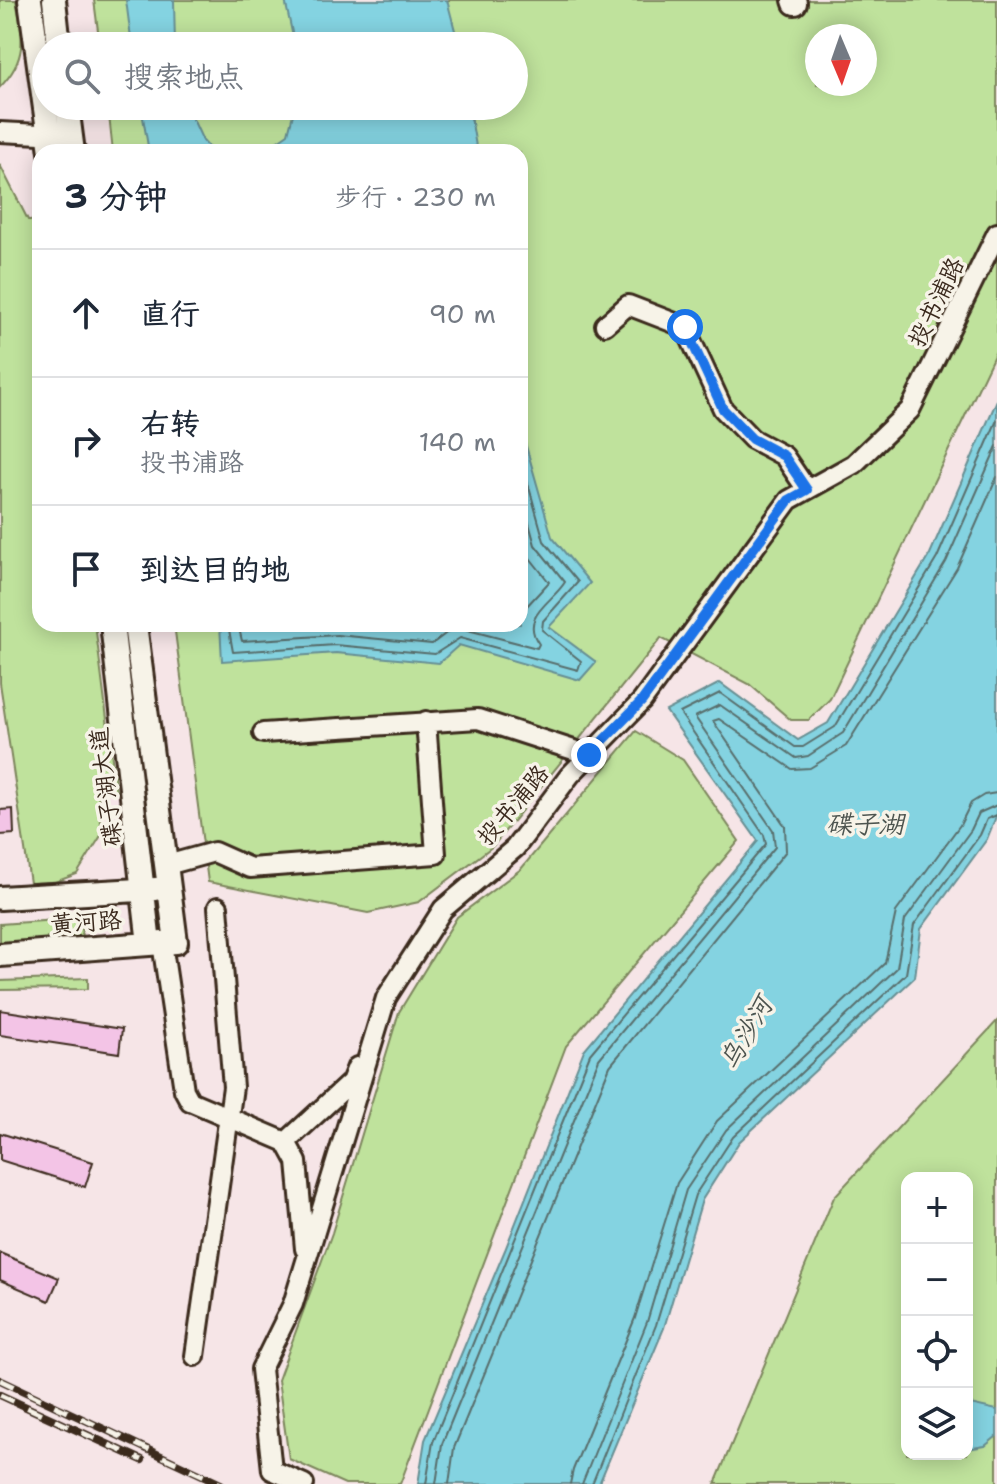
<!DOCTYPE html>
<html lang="zh">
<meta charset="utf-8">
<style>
:root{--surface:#fff;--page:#f2f2f3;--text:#1f2937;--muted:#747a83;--line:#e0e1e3}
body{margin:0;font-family:"Shantell Sans","LXGW WenKai TC",sans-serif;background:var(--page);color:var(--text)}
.controls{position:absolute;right:24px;bottom:24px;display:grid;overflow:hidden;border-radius:16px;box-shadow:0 4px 20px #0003}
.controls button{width:72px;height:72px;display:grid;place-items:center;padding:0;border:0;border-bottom:2px solid var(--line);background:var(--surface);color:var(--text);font:40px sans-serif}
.compass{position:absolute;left:805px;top:24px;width:72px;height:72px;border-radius:50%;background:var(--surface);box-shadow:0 4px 20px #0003;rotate:178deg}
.stop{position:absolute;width:24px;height:24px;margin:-18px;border:6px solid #1a73e8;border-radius:50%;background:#fff}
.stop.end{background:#1a73e8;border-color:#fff;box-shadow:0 2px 8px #0008}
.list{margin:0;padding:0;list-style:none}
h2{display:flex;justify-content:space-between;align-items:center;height:104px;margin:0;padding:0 32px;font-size:34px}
h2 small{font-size:26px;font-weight:400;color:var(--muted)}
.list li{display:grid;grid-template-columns:52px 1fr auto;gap:24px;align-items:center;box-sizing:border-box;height:128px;padding:0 32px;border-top:2px solid var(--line)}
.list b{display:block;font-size:30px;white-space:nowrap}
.list p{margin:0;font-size:26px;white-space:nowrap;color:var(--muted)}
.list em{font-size:26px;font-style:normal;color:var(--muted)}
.icon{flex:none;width:44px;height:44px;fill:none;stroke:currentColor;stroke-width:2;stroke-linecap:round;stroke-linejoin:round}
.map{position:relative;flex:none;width:997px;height:1484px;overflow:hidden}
.search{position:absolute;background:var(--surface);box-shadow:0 4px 20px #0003;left:32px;top:32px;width:496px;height:88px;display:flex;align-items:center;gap:20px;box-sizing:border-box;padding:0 28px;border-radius:44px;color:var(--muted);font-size:30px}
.panel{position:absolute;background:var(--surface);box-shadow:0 4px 20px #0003;left:32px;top:144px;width:496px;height:488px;border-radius:24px}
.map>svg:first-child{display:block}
.green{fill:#bfe29c;stroke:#7d865d;stroke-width:2;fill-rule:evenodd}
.water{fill:#84d3e1;stroke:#678f93;stroke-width:2}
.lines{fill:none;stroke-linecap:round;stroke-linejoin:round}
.shore{stroke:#586e6c;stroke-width:2}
.building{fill:#f3c4e6;stroke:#3b2a1e;stroke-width:2}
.minor-casing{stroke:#3b2a1e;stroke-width:24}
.major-casing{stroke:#3b2a1e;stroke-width:28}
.minor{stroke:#f7f3e8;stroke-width:18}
.major{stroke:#f7f3e8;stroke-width:22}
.rail-casing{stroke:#3b2a1e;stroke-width:8}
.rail{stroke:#f7f3e8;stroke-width:5;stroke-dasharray:15;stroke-linecap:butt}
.route{stroke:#1a73e8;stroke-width:10}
.labels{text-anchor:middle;stroke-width:7;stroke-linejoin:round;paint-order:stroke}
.street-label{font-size:24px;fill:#3b2a1e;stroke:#f7f3e8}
.water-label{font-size:26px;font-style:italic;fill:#4d544f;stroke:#f7f3e8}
</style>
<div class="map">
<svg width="997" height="1484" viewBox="0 0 997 1484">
<rect width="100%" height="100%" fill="#f6e5e7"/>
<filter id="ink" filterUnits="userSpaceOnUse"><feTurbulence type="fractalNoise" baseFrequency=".0125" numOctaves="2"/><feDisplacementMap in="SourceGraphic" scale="16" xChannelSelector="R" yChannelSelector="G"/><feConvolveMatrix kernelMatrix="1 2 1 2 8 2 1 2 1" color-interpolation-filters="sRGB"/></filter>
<g filter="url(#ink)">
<!-- green -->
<path class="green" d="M0,0H16C23,36 28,59 0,87Z
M94,0H997V349L830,699L809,720H791L749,684L661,638L493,846L419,902L368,913L208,882L174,624H520V152H113L108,106H514V46H100ZM817,36H865V84H817Z
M0,165L28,220H40V624H95L116,791L98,792L102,834L77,874L55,882L30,883L0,683Z
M636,731L683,760L739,841L566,1046L400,1484H345L289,1459L278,1380L332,1233L399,1012L457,917L521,869Z
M71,919L81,924L82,940L0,949V924Z
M88,978V989L0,990V981Z
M997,1021V1484H715L834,1197ZM907,1178H967V1454H907Z"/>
<!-- water -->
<path class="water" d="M126,0H174L175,46H132Z
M285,0H447L459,46H295Z
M141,106H187L203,141L213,152H149Z
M295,106H469L477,152H262L288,134Z
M997,400V814L987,839L921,929L915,977L739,1142L702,1200L664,1328L599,1484H418L425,1440L505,1250L584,1050L758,841L666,711L720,683L798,740L828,723L930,554Z
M520,425L552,537L590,583L549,627L596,662L580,680L459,645L439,663L336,653L222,661L220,624H520Z
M967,1398L970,1404L997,1410V1436L985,1446L967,1449Z"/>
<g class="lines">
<!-- shore -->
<path class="shore" d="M520,535L526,553L549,582L525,608L520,620
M228,624L233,652L335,645L435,654L460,638L578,670L581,661L542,630L543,621L578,582L544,541L520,455
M238,624L242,641L337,635L432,644L449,631L460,628L537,648L539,644C519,616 552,603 565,582L535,545L520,491
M352,624L428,632L438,624
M426,1484L433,1442L590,1054L766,844L764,835L680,713L720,693L795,747H803L835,727L937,558L997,420
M436,1484L442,1444L599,1059L775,847L773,830L695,717L720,705L796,758L808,756L843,733L946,562L997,446
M449,1484L454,1448L610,1066L786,851L785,826L713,721L719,719L792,769L810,768L846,746L957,568L997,477
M570,1484L573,1470L635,1318L677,1183L717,1121L885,963L896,912L960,825L971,803L984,795L997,793
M582,1484L647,1322L686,1190L726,1130L897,968L905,920L971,830L979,813L997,805
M592,1484L656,1325L695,1195L733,1137L906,974L914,925L980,835L987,819L997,815"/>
</g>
<!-- building -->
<path class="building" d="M13,809L14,834L0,835V810Z
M0,1010L122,1029L119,1053L0,1035Z
M0,1133L93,1162L85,1187L0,1160Z
M0,1253L59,1278L49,1301L0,1280Z"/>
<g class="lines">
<!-- minor casing -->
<g class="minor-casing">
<path id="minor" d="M0,132L60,135
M605,325L628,305L685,327L723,409L752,439L784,456L807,490
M263,733L478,719L589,755
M167,865L214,852L250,868L436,854L426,721
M162,943L184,1090L190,1101L286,1142
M305,1249L297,1162L286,1142L351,1082L357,1067
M195,1356L233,1087L218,907
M304,1484L272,1470L261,1369L293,1304L386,998L443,909L515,848L570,775L642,701L789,500L854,464L910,410L997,233"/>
</g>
<!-- major casing -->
<g class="major-casing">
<path id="major" d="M30,0L51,152
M54,0L59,46
M794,0L795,3
M67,106L73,152
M112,624L149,944
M0,898L156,889
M0,955L176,942L135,624"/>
</g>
<!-- minor -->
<use href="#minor" class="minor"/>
<!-- major -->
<use href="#major" class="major"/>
<!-- rail casing -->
<g class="rail-casing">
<path id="rail" d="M0,1380L221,1484
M0,1395L142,1460"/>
</g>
<!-- rail -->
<use href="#rail" class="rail"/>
</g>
</g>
<g class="lines" filter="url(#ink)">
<!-- route -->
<path class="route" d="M589,755L642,701L789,500L807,490L784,456L752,439L723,409L685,327"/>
</g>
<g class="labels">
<!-- street labels -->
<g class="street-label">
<text transform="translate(936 302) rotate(-64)" y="8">投书浦路</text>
<text transform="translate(106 787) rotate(-97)" y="8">碟子湖大道</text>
<text transform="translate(513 805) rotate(-50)" y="8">投书浦路</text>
<text transform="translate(86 922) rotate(-4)" y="8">黄河路</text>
</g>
<!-- water labels -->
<g class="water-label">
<text x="865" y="833">碟子湖</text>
<text transform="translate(746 1033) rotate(-60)" y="9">乌沙河</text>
</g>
</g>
</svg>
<div class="controls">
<button>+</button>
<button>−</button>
<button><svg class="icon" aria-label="locate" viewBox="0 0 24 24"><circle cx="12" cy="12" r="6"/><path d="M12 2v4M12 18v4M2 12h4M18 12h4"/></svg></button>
<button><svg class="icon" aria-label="layers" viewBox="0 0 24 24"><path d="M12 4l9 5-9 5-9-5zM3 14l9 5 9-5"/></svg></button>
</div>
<svg class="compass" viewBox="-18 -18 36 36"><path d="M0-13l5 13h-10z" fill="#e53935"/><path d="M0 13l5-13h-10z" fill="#747a83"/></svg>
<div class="stop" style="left:685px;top:327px"></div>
<div class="stop end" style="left:589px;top:755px"></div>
<div class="search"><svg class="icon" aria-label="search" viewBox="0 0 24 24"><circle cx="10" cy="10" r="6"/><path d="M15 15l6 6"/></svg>搜索地点</div>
<section class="panel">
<h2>3 分钟<small>步行 · 230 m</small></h2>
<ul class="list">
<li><svg class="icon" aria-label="ahead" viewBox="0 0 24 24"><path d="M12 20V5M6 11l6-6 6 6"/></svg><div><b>直行</b></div><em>90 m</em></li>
<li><svg class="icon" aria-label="right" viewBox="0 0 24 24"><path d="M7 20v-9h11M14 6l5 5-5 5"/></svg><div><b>右转</b><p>投书浦路</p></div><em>140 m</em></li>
<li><svg class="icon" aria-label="arrive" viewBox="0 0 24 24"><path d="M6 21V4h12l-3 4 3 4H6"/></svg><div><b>到达目的地</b></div></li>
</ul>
</section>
</div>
